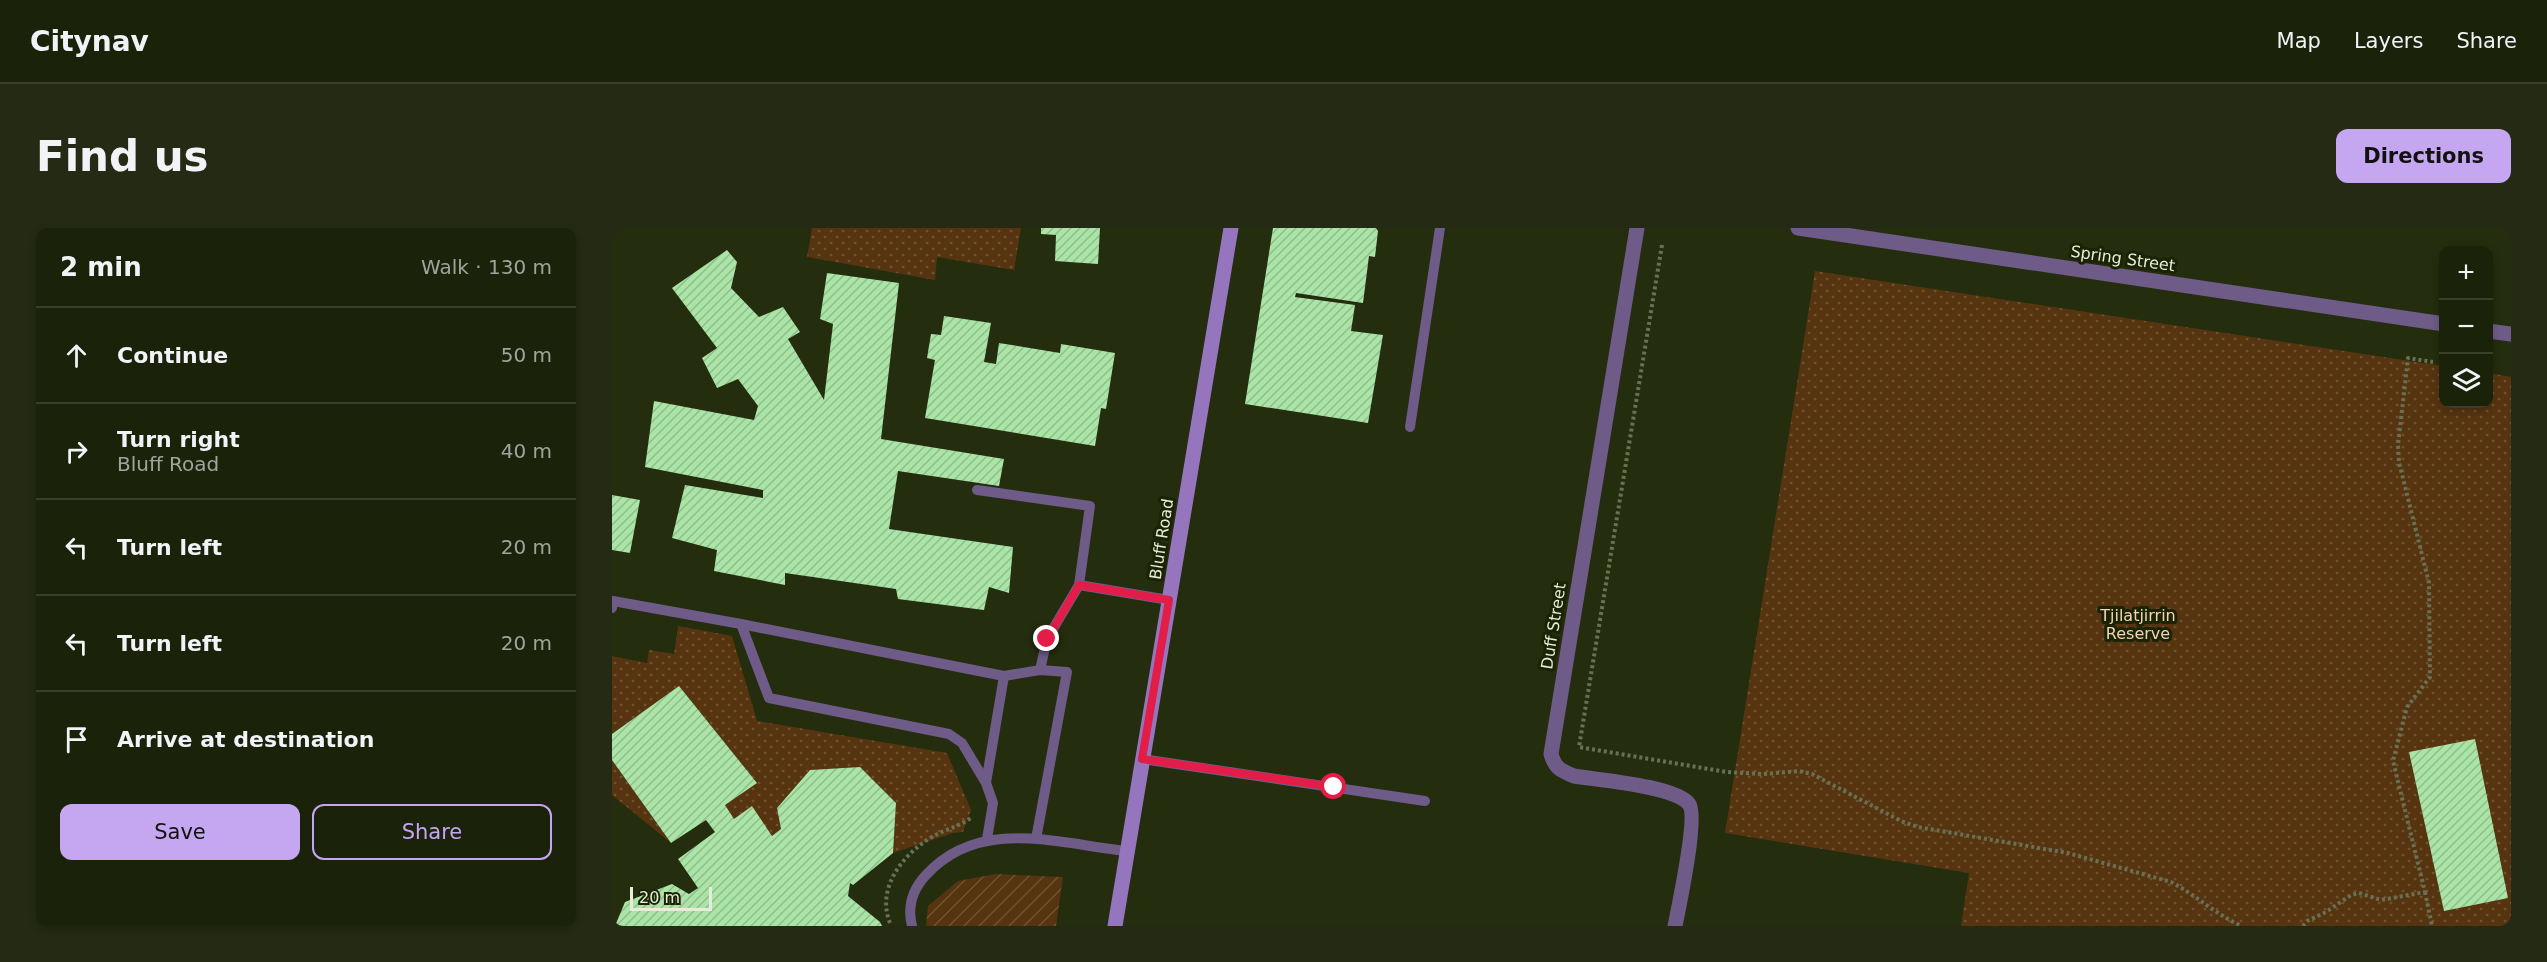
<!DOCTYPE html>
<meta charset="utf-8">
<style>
:root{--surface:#1b220a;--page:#242a13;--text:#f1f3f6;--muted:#a0a49c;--line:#393f2b;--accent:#c5a7f1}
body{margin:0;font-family:"DejaVu Sans",sans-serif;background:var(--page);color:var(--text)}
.controls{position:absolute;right:18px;top:18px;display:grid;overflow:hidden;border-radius:12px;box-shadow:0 3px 9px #0003}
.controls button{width:54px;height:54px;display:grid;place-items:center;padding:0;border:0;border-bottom:2px solid var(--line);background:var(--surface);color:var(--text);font:30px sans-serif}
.scale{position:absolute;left:18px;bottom:15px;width:82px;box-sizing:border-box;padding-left:6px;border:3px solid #e5ecd9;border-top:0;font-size:16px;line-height:21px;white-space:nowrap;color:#e5ecd9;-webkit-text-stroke:4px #1a2304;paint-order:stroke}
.stop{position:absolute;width:18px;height:18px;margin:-14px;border:4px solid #e11d48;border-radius:50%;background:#fff}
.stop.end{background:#e11d48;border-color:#fff;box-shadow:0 2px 6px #0008}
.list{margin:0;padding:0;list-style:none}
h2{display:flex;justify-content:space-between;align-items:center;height:78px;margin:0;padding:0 24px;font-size:26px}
h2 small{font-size:20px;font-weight:400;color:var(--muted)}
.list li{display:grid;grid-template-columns:39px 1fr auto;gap:18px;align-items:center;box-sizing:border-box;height:96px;padding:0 24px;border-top:2px solid var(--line)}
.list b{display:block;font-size:22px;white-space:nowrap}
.list p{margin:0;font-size:20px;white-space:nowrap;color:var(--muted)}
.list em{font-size:20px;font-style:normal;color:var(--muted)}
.actions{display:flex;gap:12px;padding:18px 24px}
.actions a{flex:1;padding:14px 0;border:2px solid var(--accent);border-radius:12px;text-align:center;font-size:21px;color:var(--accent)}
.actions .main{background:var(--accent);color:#111}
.icon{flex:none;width:33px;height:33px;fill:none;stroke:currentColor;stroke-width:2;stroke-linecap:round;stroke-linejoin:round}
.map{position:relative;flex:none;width:1899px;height:698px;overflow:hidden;border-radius:12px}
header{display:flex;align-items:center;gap:36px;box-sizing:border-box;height:84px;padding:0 30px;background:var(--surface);border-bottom:2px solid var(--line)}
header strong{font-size:28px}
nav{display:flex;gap:33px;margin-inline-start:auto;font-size:21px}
.intro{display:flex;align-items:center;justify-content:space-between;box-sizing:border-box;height:144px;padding:0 36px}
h1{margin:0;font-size:42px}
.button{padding:15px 27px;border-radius:12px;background:var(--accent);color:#111;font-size:21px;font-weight:700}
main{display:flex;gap:36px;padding:0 36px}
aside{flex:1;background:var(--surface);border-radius:12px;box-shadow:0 3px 9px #0003}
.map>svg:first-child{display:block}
.park{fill:url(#park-dots)}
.garden{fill:url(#garden-furrows)}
.building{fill:url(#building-hatch)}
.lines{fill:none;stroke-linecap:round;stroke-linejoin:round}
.path{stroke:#697155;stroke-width:4;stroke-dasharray:3 3;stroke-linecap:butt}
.service{stroke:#6e5b88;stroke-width:10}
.minor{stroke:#6e5b88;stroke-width:15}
.secondary{stroke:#9576be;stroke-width:15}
.route{stroke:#e11d48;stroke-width:8}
.labels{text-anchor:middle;stroke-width:6;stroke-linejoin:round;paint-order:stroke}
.street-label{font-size:16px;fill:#e5ecd9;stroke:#1a2304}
.park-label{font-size:16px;fill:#f4d3b6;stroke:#1a2304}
</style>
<header>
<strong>Citynav</strong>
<nav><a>Map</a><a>Layers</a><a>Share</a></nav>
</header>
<div class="intro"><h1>Find us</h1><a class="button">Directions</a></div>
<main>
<aside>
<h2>2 min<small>Walk · 130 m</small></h2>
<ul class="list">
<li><svg class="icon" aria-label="ahead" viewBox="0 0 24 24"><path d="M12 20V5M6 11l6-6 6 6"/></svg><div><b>Continue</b></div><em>50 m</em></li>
<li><svg class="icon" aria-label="right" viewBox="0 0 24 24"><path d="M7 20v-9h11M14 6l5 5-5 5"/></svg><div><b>Turn right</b><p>Bluff Road</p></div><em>40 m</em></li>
<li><svg class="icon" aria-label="left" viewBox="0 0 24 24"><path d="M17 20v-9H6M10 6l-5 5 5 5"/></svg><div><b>Turn left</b></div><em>20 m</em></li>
<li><svg class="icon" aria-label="left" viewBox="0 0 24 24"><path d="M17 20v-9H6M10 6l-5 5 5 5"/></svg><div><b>Turn left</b></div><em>20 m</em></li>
<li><svg class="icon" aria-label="arrive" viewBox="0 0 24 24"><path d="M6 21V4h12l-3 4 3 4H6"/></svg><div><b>Arrive at destination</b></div></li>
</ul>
<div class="actions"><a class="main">Save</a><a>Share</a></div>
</aside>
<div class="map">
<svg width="1899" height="698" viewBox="0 0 1899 698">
<defs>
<pattern id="park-dots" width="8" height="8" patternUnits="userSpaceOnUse" patternTransform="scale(1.5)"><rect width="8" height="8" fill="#573410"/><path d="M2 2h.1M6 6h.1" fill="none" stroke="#6f5232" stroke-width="1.8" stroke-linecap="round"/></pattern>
<pattern id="garden-furrows" width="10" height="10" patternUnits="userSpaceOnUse" patternTransform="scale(1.5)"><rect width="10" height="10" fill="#573410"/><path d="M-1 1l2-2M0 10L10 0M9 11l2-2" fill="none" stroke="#6f5232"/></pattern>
<pattern id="building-hatch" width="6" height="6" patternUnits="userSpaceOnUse" patternTransform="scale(1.5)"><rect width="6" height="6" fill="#aae4a6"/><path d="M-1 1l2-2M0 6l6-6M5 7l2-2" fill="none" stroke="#91bd8d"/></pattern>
</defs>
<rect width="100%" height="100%" fill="#242d0d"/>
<!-- park -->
<path class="park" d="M200,0H409L402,42L325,29L323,52L195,29Z
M1203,43L1831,138L1832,176H1876L1877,145L1899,149V698H1349L1357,645L1113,605Z
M66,398L120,408L145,493L335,525L359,582L351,604L341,605L281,625L284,575L248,539L198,542L165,580L169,601L160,608L140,579L122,591L113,577L144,554L67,458L0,506V428L35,435L37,422L62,426Z
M0,532L59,615L0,567Z"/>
<!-- garden -->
<path class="garden" d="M384,646L451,649L444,698H314L316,678L346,653Z"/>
<!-- building -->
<path class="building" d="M429,0H488L486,36L443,33L444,7L429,6Z
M661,0H764L766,3L763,29L757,28L751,75L684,65L683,69L743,77L739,103L771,107L756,195L633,176Z
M115,22L125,34L119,60L147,89L171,79L188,104L176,111L212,172L221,96L208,91L215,45L287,55L269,211L392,231L387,258L286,243L277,301L401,319L397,365L377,359L372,382L286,371L284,361L173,345V357L102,343L105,322L60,310L73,257L151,270V262L33,239L42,173L142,192L146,178L126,151L105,160L90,130L105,120L60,60Z
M332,88L379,95L372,134L384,136L387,115L448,125L449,116L503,125L494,181L489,180L483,218L313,190L323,132L315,130L319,106L329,107Z
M0,267L28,272L18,325L0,322Z
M67,458L145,555L113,577L122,591L140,578L160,608L169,601L165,580L198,542L248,539L284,575L281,625L241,657L238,655L236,668L268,694L270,698H3L13,674L60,656L77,666L86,660L66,631L103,604L94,592L59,615L0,532V506Z
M1863,511L1896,670L1832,683L1797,524Z"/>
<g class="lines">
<!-- path -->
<path class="path" d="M1050,17L967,519L1115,544L1151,546L1187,543L1200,546L1289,593L1306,599L1456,625L1559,654C1584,667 1604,687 1630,698
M1813,664L1820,698
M278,695C264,660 290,628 318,610C331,602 346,599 359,590
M1691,698L1695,693L1714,684L1739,667L1747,665L1769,672L1813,664L1781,533L1795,479L1818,449L1817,355L1787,234L1786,217L1796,130L1821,134"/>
<!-- service -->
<path class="service" d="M798,199L828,0
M365,262L478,278L467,357L435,411L428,442
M467,357L557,372
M0,380L1,373L129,396L392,448L428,442L455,444L424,611
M129,396L157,470L337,506L350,515L374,555
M530,531L813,573
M375,611L381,575L374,555L392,448
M300,698C295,678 300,662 314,647C368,588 446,616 515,623"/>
<!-- minor -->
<path class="minor" d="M1025,0L939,526C943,540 949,543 962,548C986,552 1063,558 1077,576C1086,588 1067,678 1063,698
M1186,0L1832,96
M1876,103L1899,106"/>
<!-- secondary -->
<path class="secondary" d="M503,698L619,0"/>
</g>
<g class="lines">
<!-- route -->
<path class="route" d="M435,411L467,357L557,372L530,531L722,559"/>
</g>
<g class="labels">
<!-- street labels -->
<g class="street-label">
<text transform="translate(1511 30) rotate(8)" y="6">Spring Street</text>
<text transform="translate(549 311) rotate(-81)" y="6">Bluff Road</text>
<text transform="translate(941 398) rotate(-81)" y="6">Duff Street</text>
</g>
<!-- park labels -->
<g class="park-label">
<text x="1526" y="393">Tjilatjirrin<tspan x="1526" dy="18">Reserve</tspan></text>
</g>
</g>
</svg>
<div class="controls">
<button>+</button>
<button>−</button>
<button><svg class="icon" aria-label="layers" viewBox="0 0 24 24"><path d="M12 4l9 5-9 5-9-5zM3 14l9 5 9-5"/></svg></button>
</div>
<div class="scale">20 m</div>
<div class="stop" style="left:722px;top:559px"></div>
<div class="stop end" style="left:435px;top:411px"></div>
</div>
</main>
